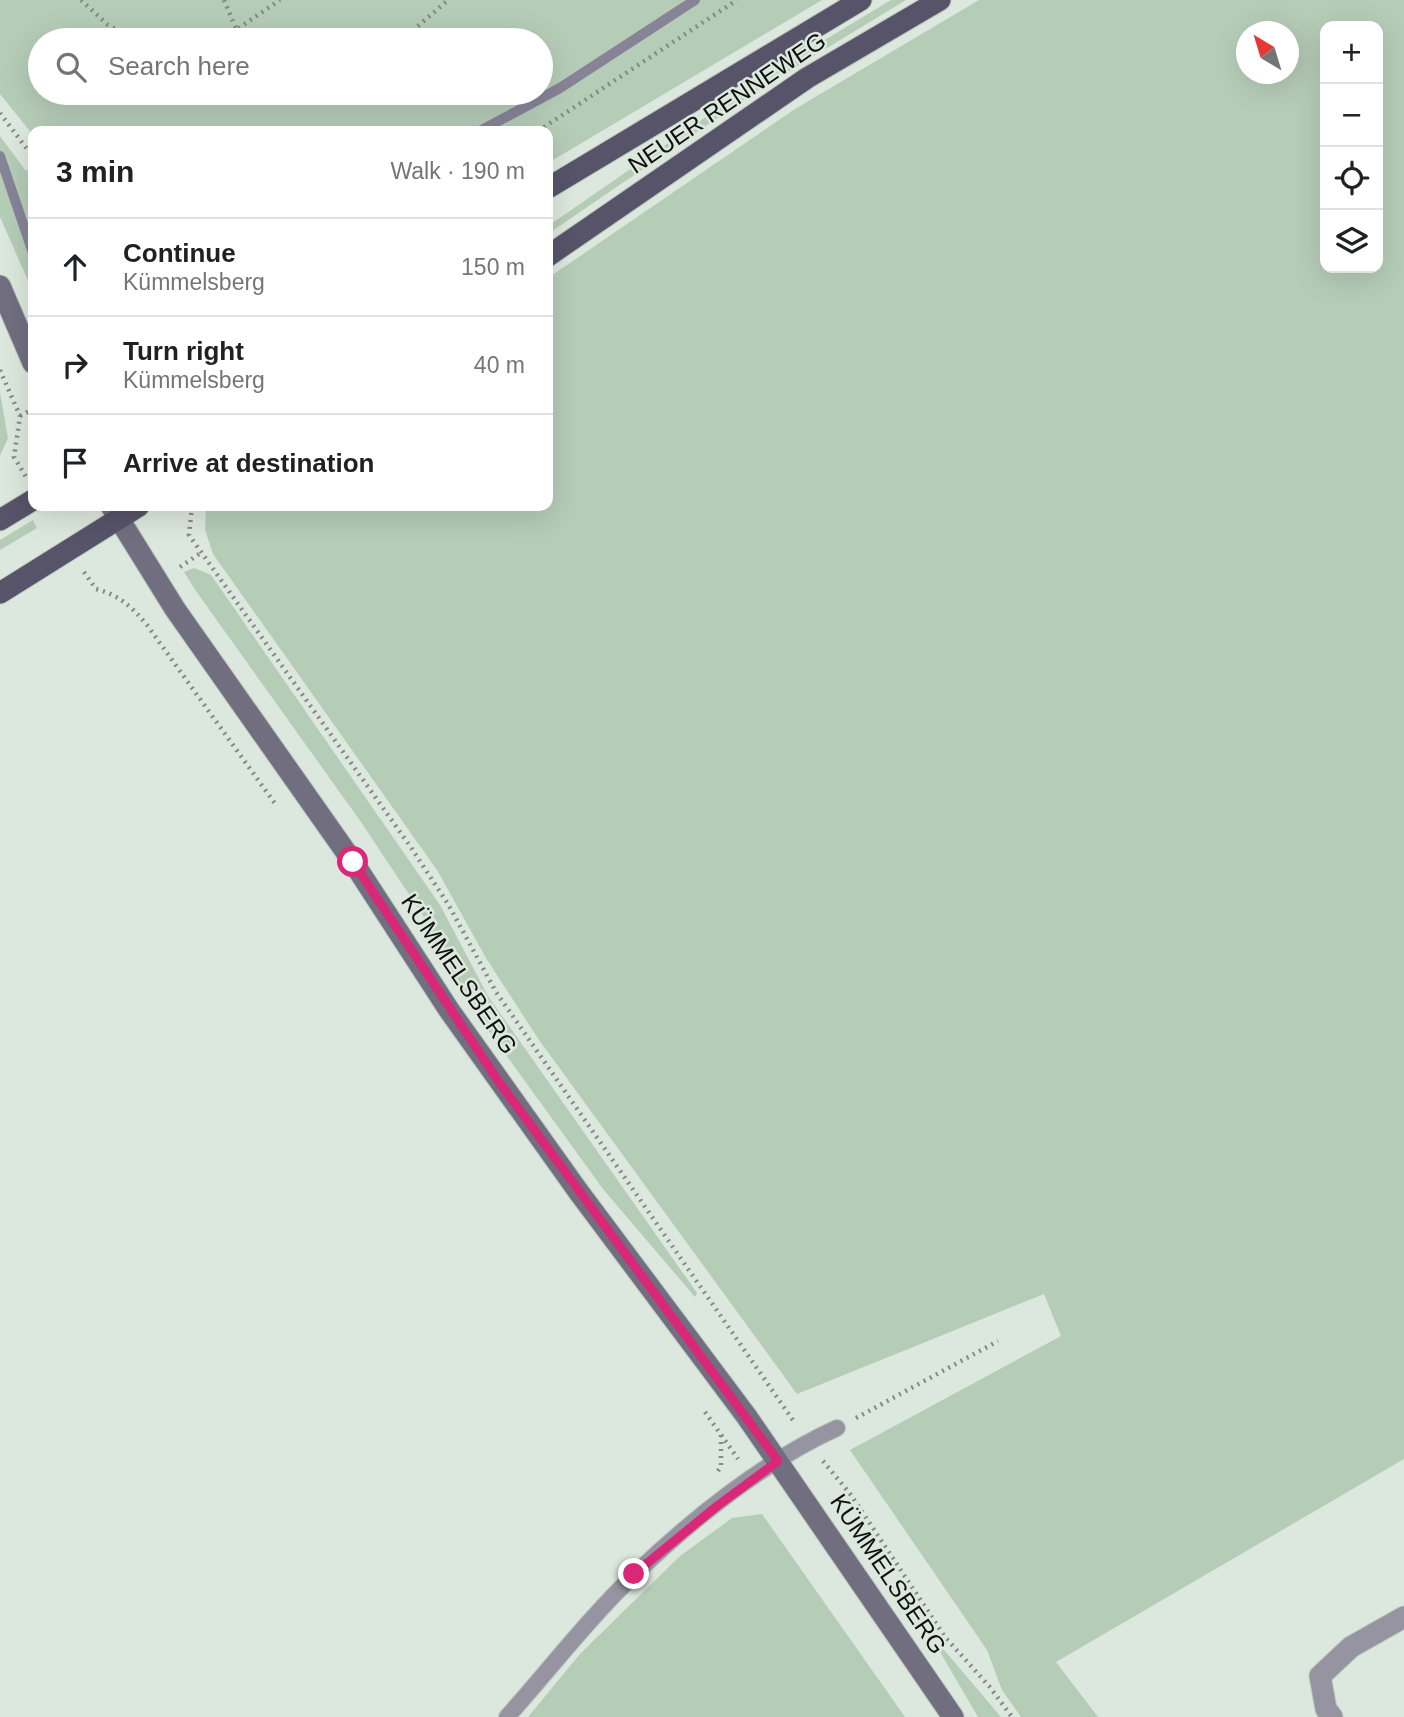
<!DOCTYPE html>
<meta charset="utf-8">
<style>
:root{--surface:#fff;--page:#f2f2f2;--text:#202124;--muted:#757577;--line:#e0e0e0}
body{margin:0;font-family:Arial,sans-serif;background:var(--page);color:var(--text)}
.controls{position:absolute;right:21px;top:21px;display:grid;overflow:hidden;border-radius:14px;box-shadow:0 7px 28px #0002}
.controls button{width:63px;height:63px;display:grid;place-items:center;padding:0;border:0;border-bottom:2px solid var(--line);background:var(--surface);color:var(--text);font:35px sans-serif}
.compass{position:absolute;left:1236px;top:21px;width:63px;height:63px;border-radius:50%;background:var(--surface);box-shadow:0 7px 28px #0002;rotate:322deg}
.stop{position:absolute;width:21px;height:21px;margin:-16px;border:5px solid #db2777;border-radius:50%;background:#fff}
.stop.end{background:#db2777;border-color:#fff;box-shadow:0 2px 7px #0008}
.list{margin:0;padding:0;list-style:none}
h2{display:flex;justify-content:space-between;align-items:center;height:91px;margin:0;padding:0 28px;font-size:30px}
h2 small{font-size:23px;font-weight:400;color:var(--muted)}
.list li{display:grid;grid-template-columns:46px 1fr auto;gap:21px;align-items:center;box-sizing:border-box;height:98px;padding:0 28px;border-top:2px solid var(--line)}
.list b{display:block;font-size:26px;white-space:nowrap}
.list p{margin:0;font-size:23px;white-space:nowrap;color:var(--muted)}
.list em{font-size:23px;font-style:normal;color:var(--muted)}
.icon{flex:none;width:38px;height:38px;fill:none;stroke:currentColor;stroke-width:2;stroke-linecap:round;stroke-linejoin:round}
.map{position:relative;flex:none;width:1404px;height:1717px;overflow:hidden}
.search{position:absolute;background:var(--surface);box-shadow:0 7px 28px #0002;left:28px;top:28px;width:525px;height:77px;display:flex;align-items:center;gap:18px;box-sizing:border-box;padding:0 24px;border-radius:38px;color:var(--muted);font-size:26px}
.panel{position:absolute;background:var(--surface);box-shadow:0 7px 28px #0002;left:28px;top:126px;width:525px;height:385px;border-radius:14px}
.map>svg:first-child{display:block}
.green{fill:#b5ccb7;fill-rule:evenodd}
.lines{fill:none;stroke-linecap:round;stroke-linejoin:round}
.stream{stroke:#878498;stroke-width:10}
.lane-casing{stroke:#bbc5bc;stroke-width:18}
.street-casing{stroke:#bbc5bc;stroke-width:23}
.secondary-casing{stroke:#bbc5bc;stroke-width:23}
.primary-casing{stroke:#bbc5bc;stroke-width:23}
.path{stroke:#838a83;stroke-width:4.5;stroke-dasharray:2 5;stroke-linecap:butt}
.lane{stroke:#9694a1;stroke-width:16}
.street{stroke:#9694a1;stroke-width:21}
.secondary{stroke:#716e80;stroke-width:21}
.primary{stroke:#575369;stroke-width:21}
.route{stroke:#db2777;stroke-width:9}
.labels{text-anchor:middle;stroke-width:5;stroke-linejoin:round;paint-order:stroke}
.street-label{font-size:24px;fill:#0d100d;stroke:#dce7dd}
</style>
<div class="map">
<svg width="1404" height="1717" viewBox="0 0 1404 1717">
<rect width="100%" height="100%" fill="#dce7dd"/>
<!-- green -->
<path class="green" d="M0,0H822L548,163V131H33V135L0,94ZM40,40H541V93H40Z
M891,0H906L761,88L548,234V226L765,76Z
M979,0H1404V1459L1056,1662L1098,1717H1021L1002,1690L987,1650L850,1450L1061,1336L1044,1294L797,1394L539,1040L486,958L437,870L213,554L205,530L206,506H548V278L795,109ZM1325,26H1378V268H1325ZM1246,32H1288V74H1246Z
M0,136L26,171L29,169L33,180V292L0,217Z
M0,392L8,438L0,456Z
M33,520L37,528L0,550V540Z
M194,568L211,575L440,905L488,996L697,1293L695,1297L603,1189L472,1008L422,914L361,822L196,591L184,572Z
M762,1514L905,1717H528L580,1654L680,1556L732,1518Z
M939,1644L1001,1717H978L936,1645Z"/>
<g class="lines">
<!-- stream -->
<path class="stream" d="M480,131L560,88L695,0
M0,156L33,253"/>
<!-- lane casing -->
<g class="lane-casing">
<path id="lane" d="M507,1717C549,1670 589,1618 635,1574C691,1520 766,1460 837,1428"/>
</g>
<!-- street casing -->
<g class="street-casing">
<path id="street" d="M1332,1717L1326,1709L1320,1676L1351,1647L1404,1617"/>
</g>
<!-- secondary casing -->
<g class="secondary-casing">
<path id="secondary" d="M0,286L33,363
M111,506L175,609L353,862L449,1010L578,1191L747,1417L953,1717"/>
</g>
<!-- primary casing -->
<g class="primary-casing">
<path id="primary" d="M548,188L861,0
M548,256L807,78L940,0
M0,520L33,500
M0,593L139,506"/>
</g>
<!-- path -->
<path class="path" d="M81,0L108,25L135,40
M224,0L237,31
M221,40L280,0
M402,40L448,0
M0,113L33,157
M538,131L737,0
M0,370L20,416L14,457L26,477
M20,416L33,409
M192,506L189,535L410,846L448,904L496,992L795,1423
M180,567L202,552
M84,572L96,589C119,595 132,607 147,625L276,805
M705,1412L738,1459
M856,1418L998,1341
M823,1461L851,1495L945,1637L989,1686L1012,1717
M718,1471L721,1467V1435"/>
<!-- lane -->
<use href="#lane" class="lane"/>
<!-- street -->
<use href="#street" class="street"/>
<!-- secondary -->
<use href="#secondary" class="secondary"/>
<!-- primary -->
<use href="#primary" class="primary"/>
</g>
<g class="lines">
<!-- route -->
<path class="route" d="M353,862L499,1082L778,1461L717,1506L634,1574"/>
</g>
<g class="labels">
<!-- street labels -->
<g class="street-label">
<text transform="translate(727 103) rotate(-34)" y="8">NEUER RENNEWEG</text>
<text transform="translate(459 974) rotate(56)" y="8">KÜMMELSBERG</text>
<text transform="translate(888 1574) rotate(56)" y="8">KÜMMELSBERG</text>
</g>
</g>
</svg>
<div class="controls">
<button>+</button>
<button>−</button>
<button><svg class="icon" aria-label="locate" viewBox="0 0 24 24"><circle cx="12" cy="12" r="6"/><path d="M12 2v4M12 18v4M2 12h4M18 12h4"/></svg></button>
<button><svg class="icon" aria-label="layers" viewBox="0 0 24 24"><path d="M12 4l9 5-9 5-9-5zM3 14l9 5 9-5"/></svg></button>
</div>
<svg class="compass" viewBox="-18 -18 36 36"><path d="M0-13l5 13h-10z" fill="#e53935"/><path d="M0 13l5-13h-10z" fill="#757577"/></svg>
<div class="stop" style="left:353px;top:862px"></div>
<div class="stop end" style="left:634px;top:1574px"></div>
<div class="search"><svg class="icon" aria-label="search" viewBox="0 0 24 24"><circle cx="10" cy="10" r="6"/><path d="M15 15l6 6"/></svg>Search here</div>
<section class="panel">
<h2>3 min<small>Walk · 190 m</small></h2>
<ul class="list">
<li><svg class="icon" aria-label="ahead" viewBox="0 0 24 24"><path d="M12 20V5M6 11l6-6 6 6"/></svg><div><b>Continue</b><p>Kümmelsberg</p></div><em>150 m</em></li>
<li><svg class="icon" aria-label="right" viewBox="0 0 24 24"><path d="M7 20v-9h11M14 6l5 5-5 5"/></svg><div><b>Turn right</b><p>Kümmelsberg</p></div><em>40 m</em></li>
<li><svg class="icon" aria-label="arrive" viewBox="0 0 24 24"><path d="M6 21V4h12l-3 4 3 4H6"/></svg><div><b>Arrive at destination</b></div></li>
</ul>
</section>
</div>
